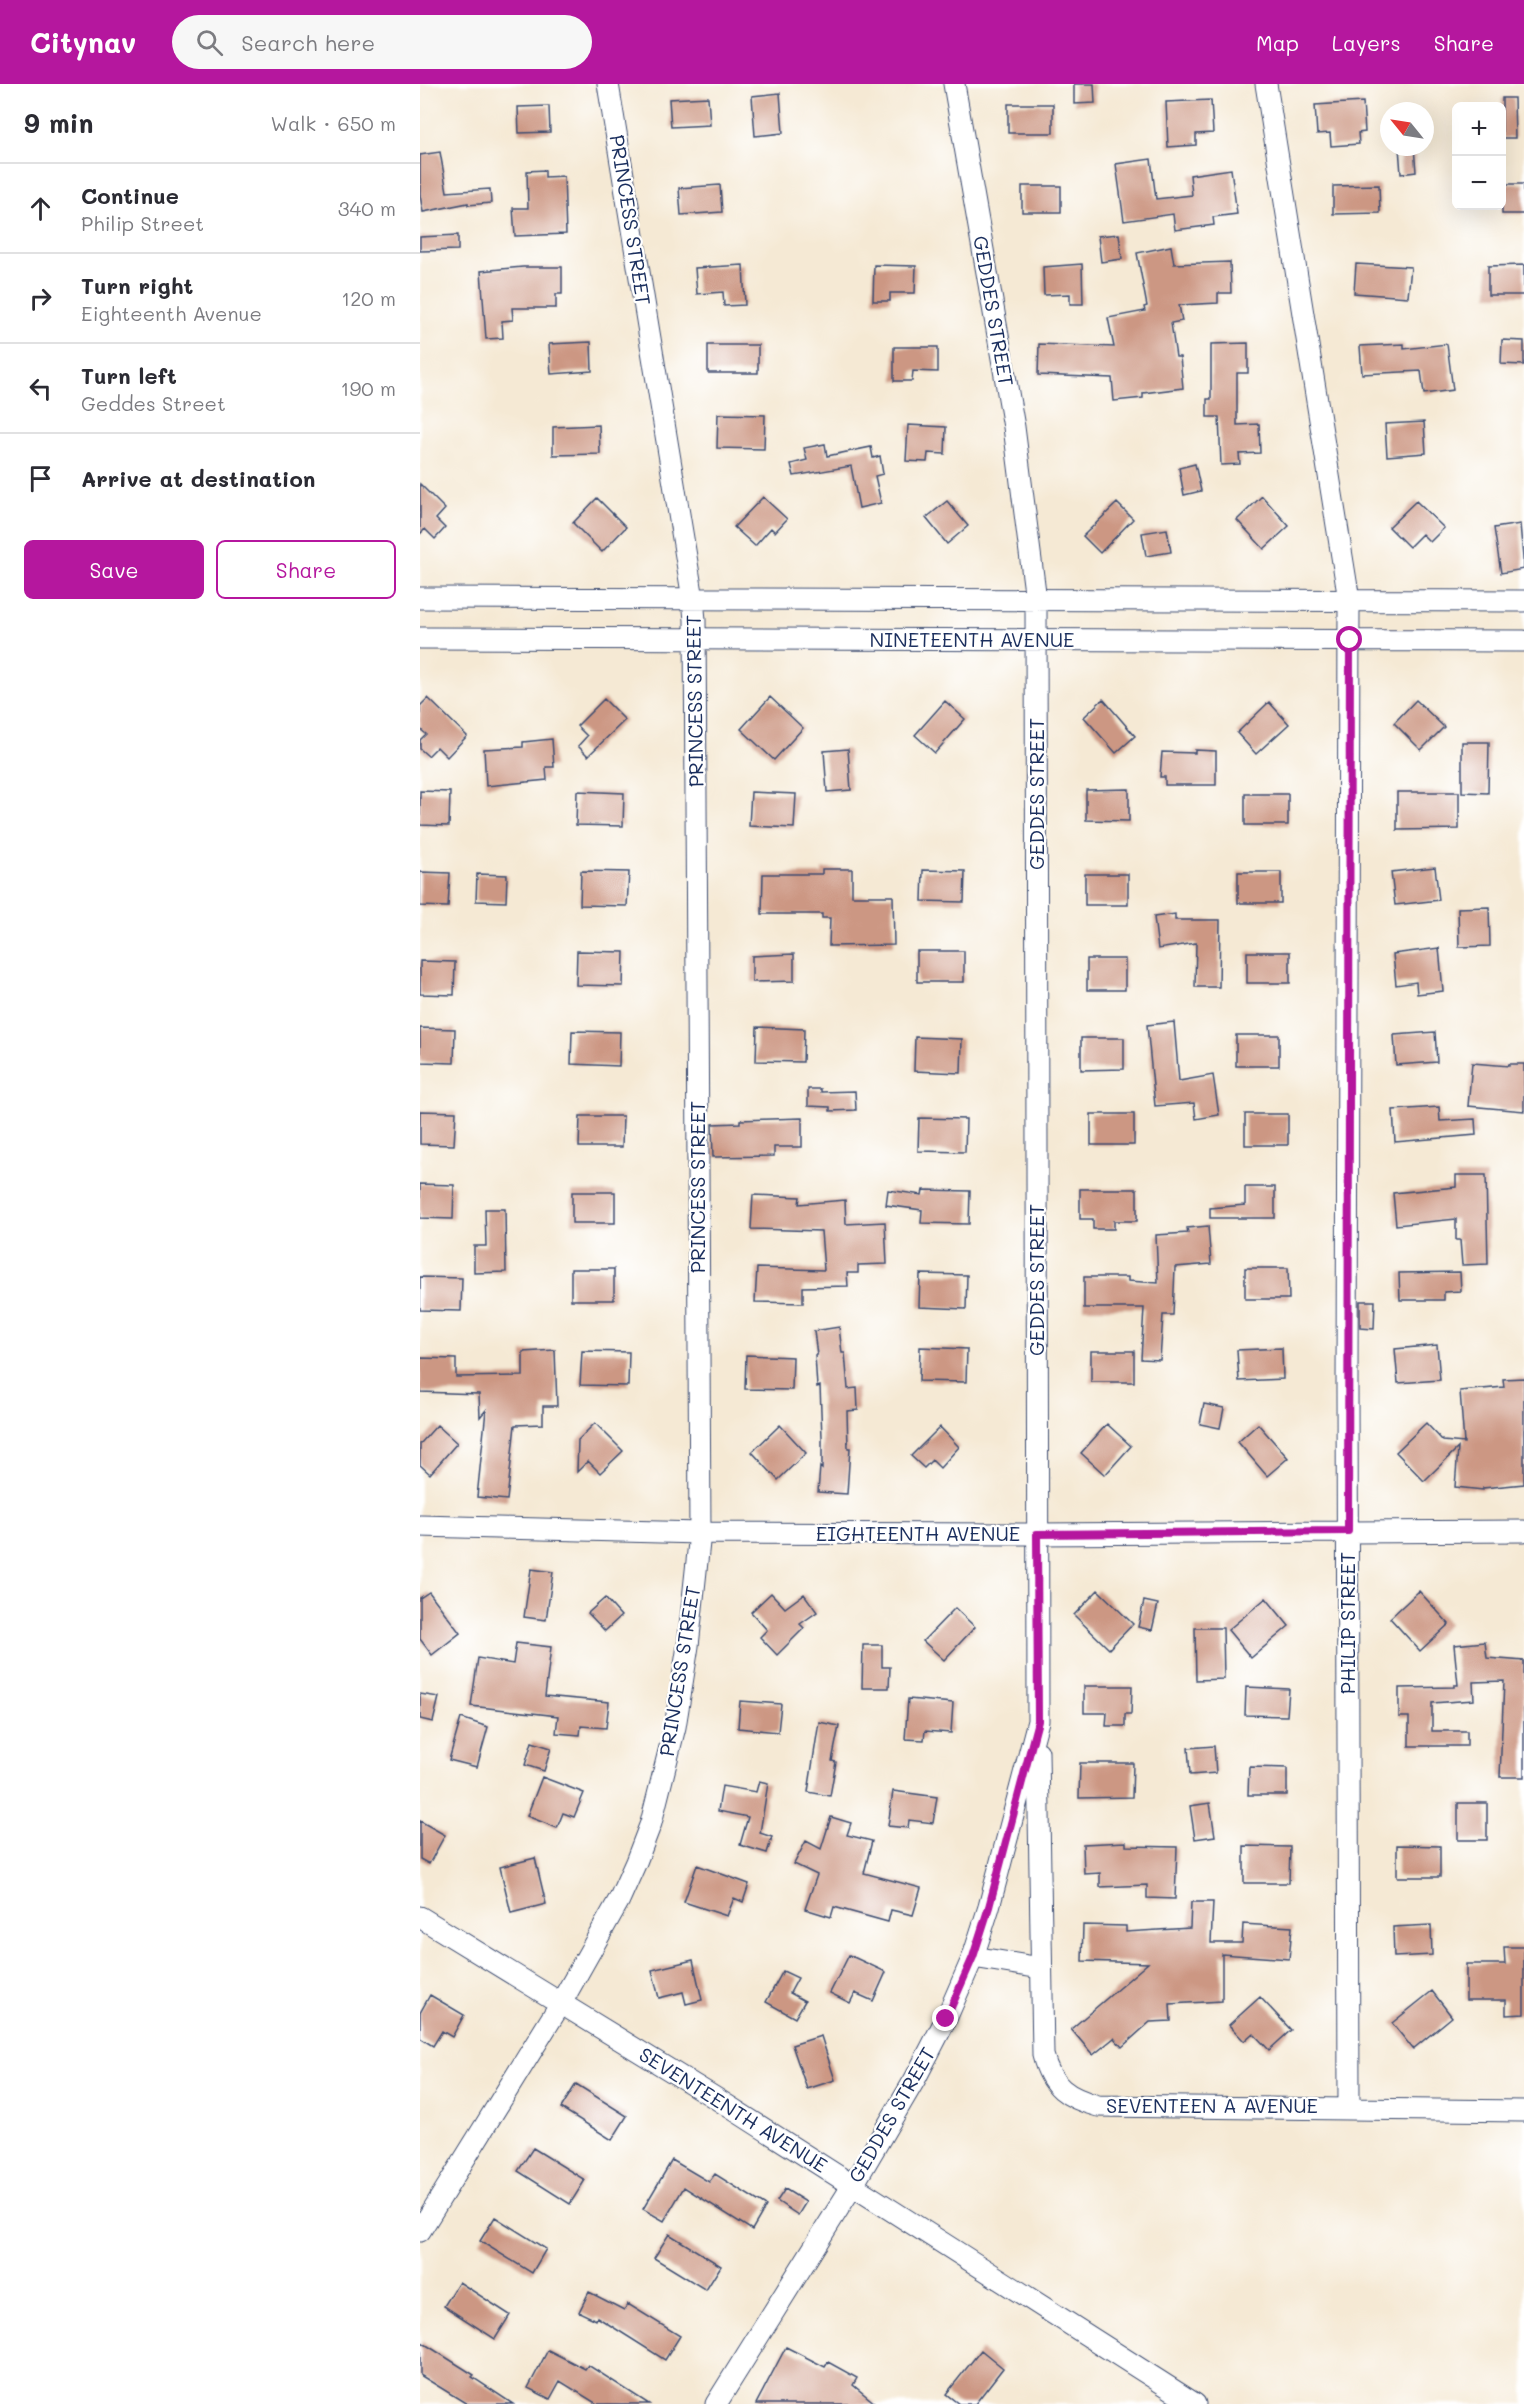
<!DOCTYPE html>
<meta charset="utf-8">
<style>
:root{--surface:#fff;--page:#f7f7f7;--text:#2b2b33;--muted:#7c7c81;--line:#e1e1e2;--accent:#b5179e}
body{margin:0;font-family:Mali,sans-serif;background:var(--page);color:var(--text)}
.controls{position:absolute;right:18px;top:18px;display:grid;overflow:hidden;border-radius:9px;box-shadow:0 6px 24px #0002}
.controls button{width:54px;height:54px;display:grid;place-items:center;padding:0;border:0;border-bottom:2px solid var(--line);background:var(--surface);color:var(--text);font:30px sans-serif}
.compass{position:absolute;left:960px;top:18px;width:54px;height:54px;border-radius:50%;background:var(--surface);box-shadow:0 6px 24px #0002;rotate:300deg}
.stop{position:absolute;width:18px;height:18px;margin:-14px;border:4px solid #b5179e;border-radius:50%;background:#fff}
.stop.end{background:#b5179e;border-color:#fff;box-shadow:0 2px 6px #0008}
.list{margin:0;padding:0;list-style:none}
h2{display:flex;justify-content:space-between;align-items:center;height:78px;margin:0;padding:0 24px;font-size:26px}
h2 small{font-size:20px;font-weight:400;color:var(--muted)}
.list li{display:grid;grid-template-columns:39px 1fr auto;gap:18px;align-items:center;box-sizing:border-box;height:90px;padding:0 24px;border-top:2px solid var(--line)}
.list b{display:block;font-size:22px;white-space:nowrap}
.list p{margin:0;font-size:20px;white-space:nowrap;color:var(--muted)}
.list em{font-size:20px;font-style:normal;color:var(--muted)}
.actions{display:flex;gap:12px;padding:18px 24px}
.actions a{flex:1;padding:14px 0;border:2px solid var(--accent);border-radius:9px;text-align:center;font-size:21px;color:var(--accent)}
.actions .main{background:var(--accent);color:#fff}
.icon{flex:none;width:33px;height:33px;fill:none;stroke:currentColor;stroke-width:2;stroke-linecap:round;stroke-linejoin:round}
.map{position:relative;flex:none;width:1104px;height:2320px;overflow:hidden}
header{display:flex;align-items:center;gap:36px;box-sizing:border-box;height:84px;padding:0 30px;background:var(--accent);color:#fff}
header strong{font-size:28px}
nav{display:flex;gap:33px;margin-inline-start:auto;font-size:21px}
.search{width:420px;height:54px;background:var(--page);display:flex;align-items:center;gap:15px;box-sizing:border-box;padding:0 21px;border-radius:33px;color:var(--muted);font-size:22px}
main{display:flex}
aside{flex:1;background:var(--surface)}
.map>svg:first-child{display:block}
.building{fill:#cc9783}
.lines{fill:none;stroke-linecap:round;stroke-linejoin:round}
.minor-casing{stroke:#3c4b70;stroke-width:23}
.minor{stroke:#fff;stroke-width:21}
.route{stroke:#b5179e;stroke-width:8}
.labels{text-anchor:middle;stroke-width:4.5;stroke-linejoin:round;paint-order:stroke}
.street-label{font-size:20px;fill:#1b2f5e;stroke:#fff}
</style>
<header>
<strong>Citynav</strong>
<div class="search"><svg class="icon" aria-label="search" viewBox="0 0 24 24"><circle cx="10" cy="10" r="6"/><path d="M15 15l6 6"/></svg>Search here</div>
<nav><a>Map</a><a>Layers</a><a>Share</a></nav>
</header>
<main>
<aside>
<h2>9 min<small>Walk · 650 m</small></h2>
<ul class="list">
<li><svg class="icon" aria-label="ahead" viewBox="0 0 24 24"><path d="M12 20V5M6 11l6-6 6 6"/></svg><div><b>Continue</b><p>Philip Street</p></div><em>340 m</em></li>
<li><svg class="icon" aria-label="right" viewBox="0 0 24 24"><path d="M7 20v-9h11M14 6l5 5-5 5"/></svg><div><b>Turn right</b><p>Eighteenth Avenue</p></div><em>120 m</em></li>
<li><svg class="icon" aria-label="left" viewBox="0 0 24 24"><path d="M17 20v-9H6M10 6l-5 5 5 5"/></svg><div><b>Turn left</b><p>Geddes Street</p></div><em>190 m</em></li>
<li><svg class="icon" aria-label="arrive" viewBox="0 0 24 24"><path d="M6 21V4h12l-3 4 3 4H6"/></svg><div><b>Arrive at destination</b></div></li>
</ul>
<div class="actions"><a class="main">Save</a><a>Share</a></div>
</aside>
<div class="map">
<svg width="1104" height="2320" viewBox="0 0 1104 2320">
<rect width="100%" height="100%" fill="#fff"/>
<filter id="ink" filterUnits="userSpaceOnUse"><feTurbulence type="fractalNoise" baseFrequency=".0167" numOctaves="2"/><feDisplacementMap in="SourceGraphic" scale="12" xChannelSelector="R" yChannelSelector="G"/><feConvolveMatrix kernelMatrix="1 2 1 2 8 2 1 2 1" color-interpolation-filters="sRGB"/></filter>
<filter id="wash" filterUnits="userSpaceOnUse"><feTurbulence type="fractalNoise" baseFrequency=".008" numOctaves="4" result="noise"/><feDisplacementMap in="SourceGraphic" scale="24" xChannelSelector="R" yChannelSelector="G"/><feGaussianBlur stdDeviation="1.35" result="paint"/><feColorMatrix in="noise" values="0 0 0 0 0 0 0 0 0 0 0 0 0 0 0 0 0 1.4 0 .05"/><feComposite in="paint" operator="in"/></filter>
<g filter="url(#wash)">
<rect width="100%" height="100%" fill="#f5e9d4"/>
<g id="blocks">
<!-- building -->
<path class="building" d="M654,0H674L675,19L654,20Z
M360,9L363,49L335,52L332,12Z
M288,13L290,41L251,43L249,15Z
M1082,14H1094L1095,54H1082Z
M791,16L793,49L776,50V61L748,63L746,18Z
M943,18L945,48L938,49L939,60L911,62L910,49L897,50L895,21Z
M588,20H633V49H588Z
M129,22L130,48L99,49L98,23Z
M979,63H994L996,88L981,90Z
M20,68L27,108L70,105L71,119L48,121V119L3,128L0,111V71Z
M731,75L736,115L772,111L770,91L811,85L817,130L793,133L794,141L755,146L753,130L704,137L696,80Z
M125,86V93L144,92L146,150L95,152L93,124H108L107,87Z
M1082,100H1104V130H1082Z
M300,101L302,128L261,131L259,104Z
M959,101L960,129L913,130V102Z
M602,102H641V128H602Z
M699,150L702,175L681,178L678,152Z
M38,151V166L0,167V153Z
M751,162L754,180L810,178L811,209H798V219L759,221L762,237L751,239L756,273H760L763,304L723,309V314L694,317L692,294L618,291L619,260L694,263L688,234L725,227L724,223L727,222L717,169Z
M662,180L663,220H650V210L624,211L623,183Z
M936,180L991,183L988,213L934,209Z
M323,181L325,221L304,222L303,208L277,210L275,184Z
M454,181L496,182L495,209H470V217H453Z
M1104,181V211H1068V182Z
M103,183H142V210H136V224H92L93,236L82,237L83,254L66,255L61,187Z
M1082,256L1104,257V281L1081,280Z
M171,258L172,287L131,290L129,260Z
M828,259V289H817V341L839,340L840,369L819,370L820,380L801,381L799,333H787V315H791V260Z
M984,260V265L1027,260L1033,306L1004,310L1001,287L942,290L940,262Z
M288,261H338V289H288Z
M474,263H518V288L493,287L492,297H474Z
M298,330L345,331L344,365L297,364Z
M1004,338L1006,369L967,372L965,340Z
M179,341L180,370L133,371V343Z
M488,341L526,343L525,370L508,369L507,378L486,377Z
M405,360L407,372L451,363L453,374L460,372L463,390L455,392L461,419L439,424L431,382L374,392L371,380L387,376L384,364Z
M775,380L781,407L764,411L759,384Z
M0,400L25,425L16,435L25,444L15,455L5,445L0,450Z
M842,412L869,442L844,465L817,436Z
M343,413L367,435L355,448L351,444L335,462L314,443Z
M177,414L206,443L182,468L153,439Z
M527,417L548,442L527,460L506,434Z
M996,417L1024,444L1010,458L1002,450L989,463L969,443Z
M697,419L713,435L680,469L663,452Z
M1100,440L1104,485L1081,489L1074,444Z
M747,445L751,468L726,472L722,449Z
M350,613L383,644L354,676L321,645Z
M8,614L47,652L27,673L17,663L8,672L0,665V656L6,650L0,645V622Z
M184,615L205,636L168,672L158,662L167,652L157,642Z
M683,615L715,652L696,669L664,633Z
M996,616L1024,643L1001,666L974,639Z
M525,617L545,635L515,669L495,651Z
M849,618L869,640L836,670L817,649Z
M132,655L134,683H126L127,696L66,702L64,665L103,663V658Z
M1042,658H1069L1068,709L1042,708Z
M428,665L431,706L407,708L404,667Z
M775,666L796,667V701H745V693H740L742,668L775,669Z
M709,705V737L666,736V706Z
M0,707L30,708L29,742L0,741Z
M157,707L204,709L203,742L156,741Z
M331,708L376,710L374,744L329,742Z
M977,708H1039V745L977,746Z
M825,710H868V741H825Z
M1015,783L1019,816L975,821L971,788Z
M402,785H432V812H473L474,861L409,862L410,834H402V830H342L343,790H402Z
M503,786L545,787L544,818L502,817Z
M161,787L209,788L207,822L160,821Z
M0,788L30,789L28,823L0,822Z
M818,788H861V819H818Z
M57,790L87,791L86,818L56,817Z
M665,790H708V821H665Z
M1069,823L1070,862L1039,863L1038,824Z
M755,830V836H800L799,903H775L776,859L738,865L734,833Z
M1019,864L1023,907L997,910L996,898L976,901L973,870Z
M157,867L204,868L203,902L156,901Z
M497,867H544V898H497Z
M827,868H870V899H827Z
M374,870V897L332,898V872Z
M667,875H705V906H667Z
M0,877L35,878L34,911L0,910Z
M754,938L759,997L793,991L799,1031L776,1035L774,1019L735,1022L727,941Z
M337,943L384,945L383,978L336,977Z
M0,944L35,945L34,979L0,978Z
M152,947L200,948L199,982L151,980Z
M1015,948L1017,978L976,981L974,951Z
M816,951H859V982H816Z
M495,953L542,955L541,989L494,987Z
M661,954H704V985L661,986Z
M1052,979L1089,982V980H1104V1027L1048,1022Z
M388,1005H401V1008L435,1007L436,1026L410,1027V1023L388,1022Z
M1019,1023L1020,1037L1055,1035L1056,1051L975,1058L973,1026Z
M0,1027L36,1028L34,1061L0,1060Z
M671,1030H714V1061H671Z
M825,1030H868V1061H825Z
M160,1032H203L202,1063H159Z
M382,1034V1063H354V1072L293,1073L292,1040L320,1039V1036Z
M499,1034L546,1035L545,1068L498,1067Z
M1036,1091H1066L1068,1180L1042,1181L1040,1156H1036V1135L976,1141L973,1109L1036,1103Z
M0,1100L34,1101L33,1135L0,1134Z
M825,1103H855V1134H790V1124L825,1121Z
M660,1105H717V1137H694V1145H673V1135H660Z
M468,1106L502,1111L503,1106L550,1107L549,1140L501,1139L502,1126L466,1121Z
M152,1108H195V1139H152Z
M333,1111L380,1113L379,1120L425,1116L426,1140L465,1138L467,1180L438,1181V1189H427L428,1202L383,1203V1219L335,1218L337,1184L404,1186L401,1147L331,1145Z
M65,1125H85L86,1188L54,1189V1162H66Z
M788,1142L791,1180L755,1183L753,1231H743L740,1276L721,1275L724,1224H664V1193H708V1197L738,1199L736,1151L768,1149L767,1144Z
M825,1184H868L869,1215H825Z
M151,1185H194V1216H151Z
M1040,1188L1041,1207L1024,1208V1216H980L979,1189Z
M500,1190L547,1191L546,1225L499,1223Z
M0,1193L42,1194L41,1227L0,1226Z
M940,1217H955L954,1245L940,1244Z
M419,1243L422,1269H425L428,1305L437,1304L438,1326L427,1327L428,1364H430L427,1410L398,1408L400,1383L402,1385V1354L400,1302L397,1303L395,1271H397L394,1247Z
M1017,1261L1020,1296L978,1299L975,1265Z
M500,1263L547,1265L546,1298L499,1297Z
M862,1264L863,1295L819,1297L817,1266Z
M135,1266L137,1322H123V1340L95,1341L87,1416L57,1413L66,1326L60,1333L59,1310L0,1308V1274L36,1275V1293L103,1292V1268Z
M162,1267L209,1268L208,1302L160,1301Z
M671,1267H714V1298H671Z
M326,1271L373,1273L372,1306L325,1305Z
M1104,1294V1400L1063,1404V1406L1035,1403L1038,1364L1004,1397L976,1368L1006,1339L1023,1357L1044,1359L1040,1307L1084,1303L1083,1295Z
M784,1320L804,1324L800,1344L780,1340Z
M175,1339L203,1367L180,1389L168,1377L157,1388L158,1356Z
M687,1340L711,1362L685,1391L661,1369Z
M838,1340L868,1374L847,1392L818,1358Z
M17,1341L37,1359L10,1390L0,1381V1360Z
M360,1341L386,1369L358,1396L332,1368Z
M520,1343L539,1363L520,1384L512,1376L504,1384L491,1372Z
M111,1485L133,1488L126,1536L104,1533Z
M678,1506L713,1540L689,1565L654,1531Z
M999,1507L1029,1540L1000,1567L970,1534Z
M9,1508L40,1549L12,1571L0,1555V1514Z
M351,1509L365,1524L384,1510L397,1528L380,1540L384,1544L357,1571L340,1553L347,1546L331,1528Z
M185,1514L201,1532L185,1547L168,1529Z
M846,1514L869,1542L831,1574L808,1546Z
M724,1517L738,1520L732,1546L718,1543Z
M535,1524L555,1543L524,1576L503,1557Z
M775,1544H803L804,1595L776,1596Z
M1065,1558L1067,1574L1104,1577V1693H1080L1084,1597L1053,1598L1054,1616L1012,1619V1647H1047V1662H989V1633H979V1604L1034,1603V1601H1038L1034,1561Z
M96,1559L131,1563L125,1612L189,1618L186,1644L161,1642L160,1651L136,1649L138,1632L51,1622L58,1574L93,1580Z
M443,1561H462V1583H470L469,1604H442Z
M664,1602H712L711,1630H705V1642H686L687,1629H664Z
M826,1603L869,1605L867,1632L825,1631Z
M0,1610L19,1613L13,1638L0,1635Z
M488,1615L533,1619L531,1649L505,1647L504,1656L485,1655Z
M320,1617L361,1620L358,1648L318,1644Z
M41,1634L68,1643L57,1683L29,1676Z
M399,1638L419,1642L412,1677L416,1678L410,1712L388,1708Z
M112,1658L131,1664L124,1687L105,1681Z
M794,1662L796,1689L770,1691L768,1664Z
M660,1679H713L712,1713L659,1714Z
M829,1683L867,1684V1711H828Z
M122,1693L164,1709L154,1733L143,1729L137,1744L107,1732Z
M339,1697L348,1699L340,1749L352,1753L347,1769L320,1761L328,1733L298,1727L302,1702L336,1708Z
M473,1707L517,1713L513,1739L489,1736L488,1744L468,1742Z
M790,1719L795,1752L775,1755L770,1722Z
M1038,1719H1067V1756H1038Z
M411,1733L431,1739L427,1751L452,1757L444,1789L501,1804L493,1831L471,1826L468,1838L414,1823L411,1833L385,1825L397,1791L374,1780L386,1757L401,1765Z
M0,1737L25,1751L9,1780L0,1775Z
M706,1758V1762L757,1763L755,1815L727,1814V1801L680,1803V1789L664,1790L663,1760Z
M977,1761L1020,1762V1793H977Z
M824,1762L870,1763L869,1799H824Z
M115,1774L126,1820L91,1829L80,1783Z
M277,1781L329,1800L323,1818L314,1814L307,1832L264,1818Z
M771,1818H793L791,1859H822L823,1840L872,1843L869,1875L802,1870V1917L750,1920L751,1937L730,1938L702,1963L694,1954L673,1971L651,1945L728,1879L662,1877L663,1841L706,1842V1848L770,1844Z
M1011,1841L1012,1871L974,1873L973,1843Z
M1084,1863H1104V1930L1086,1931V1916H1046V1880H1085Z
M429,1871L466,1888L453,1917L435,1909L430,1919L410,1909Z
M273,1876L282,1916L266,1920L263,1908L239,1914L232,1886Z
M363,1887L378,1894L370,1909L385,1917L375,1934L346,1918Z
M1012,1907L1032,1933L993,1965L972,1939Z
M10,1911L44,1931L32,1953L22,1947L13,1962L0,1954V1929Z
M840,1913L871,1946L849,1966L833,1949L824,1957L809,1941Z
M401,1952L415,1996L387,2005L372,1961Z
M156,2000L207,2032L192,2056L141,2024Z
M113,2064L165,2096L150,2120L98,2087Z
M252,2076L289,2098L295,2090L346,2122L332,2146L264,2103L244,2137L223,2125Z
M365,2105L386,2118L378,2131L357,2117Z
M75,2133L126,2165L112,2189L60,2157Z
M249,2150L301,2182L286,2206L234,2174Z
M39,2198L90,2231L75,2255L24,2222Z
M169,2208L204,2226L208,2220L260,2252L245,2276L177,2233L176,2236L159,2228Z
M0,2257L54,2291L52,2293L93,2320H47L0,2291Z
M366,2263L405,2283L408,2278L437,2294L433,2301L456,2320H336Z
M128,2266L165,2285L168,2281L229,2320H177L140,2297L130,2315L108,2304Z
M561,2266L583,2284L555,2320H539L526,2310Z"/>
</g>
</g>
<g filter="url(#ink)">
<use href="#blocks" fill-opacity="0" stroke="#3c4b70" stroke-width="1.5"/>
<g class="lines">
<!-- minor casing -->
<g class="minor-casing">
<path id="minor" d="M846,0L929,516L927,1303L929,2023
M0,514L1104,517
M0,554L1104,557
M0,1442L280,1449L617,1450L1104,1447
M618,1668L623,1971C631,2003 648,2014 678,2022L1104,2027
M0,1833L297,2015L775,2320
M553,1873L621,1884
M0,2147L141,1919L199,1816L216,1778L231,1739L255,1643L268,1562L280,1449L275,536L273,515L188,0
M296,2320L433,2101L495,1995L526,1935L553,1873L569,1823L618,1637L616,516L594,343L534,0"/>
</g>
<!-- minor -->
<use href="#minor" class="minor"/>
</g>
</g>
<g class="lines" filter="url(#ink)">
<!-- route -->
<path class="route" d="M526,1935L553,1873L569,1823L618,1637L617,1450L928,1447L930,556"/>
</g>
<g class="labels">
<!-- street labels -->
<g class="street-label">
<text transform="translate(210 136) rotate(81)" y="7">PRINCESS STREET</text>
<text transform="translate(573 227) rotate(80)" y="7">GEDDES STREET</text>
<text x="552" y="563">NINETEENTH AVENUE</text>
<text transform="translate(275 617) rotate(-91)" y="7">PRINCESS STREET</text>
<text transform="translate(617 710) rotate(-90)" y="7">GEDDES STREET</text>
<text transform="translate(278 1103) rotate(-90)" y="7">PRINCESS STREET</text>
<text transform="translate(617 1196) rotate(-90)" y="7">GEDDES STREET</text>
<text x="498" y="1457">EIGHTEENTH AVENUE</text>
<text transform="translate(928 1539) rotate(-90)" y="7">PHILIP STREET</text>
<text transform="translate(260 1587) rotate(-81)" y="7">PRINCESS STREET</text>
<text x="792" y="2029">SEVENTEEN A AVENUE</text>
<text transform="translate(313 2026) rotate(32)" y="7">SEVENTEENTH AVENUE</text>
<text transform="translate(472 2031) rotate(-60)" y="7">GEDDES STREET</text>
</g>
</g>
</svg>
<div class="controls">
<button>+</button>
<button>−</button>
</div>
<svg class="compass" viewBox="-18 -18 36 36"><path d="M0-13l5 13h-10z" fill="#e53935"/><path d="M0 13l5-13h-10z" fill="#7c7c81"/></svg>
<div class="stop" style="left:930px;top:556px"></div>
<div class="stop end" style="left:526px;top:1935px"></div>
</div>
</main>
